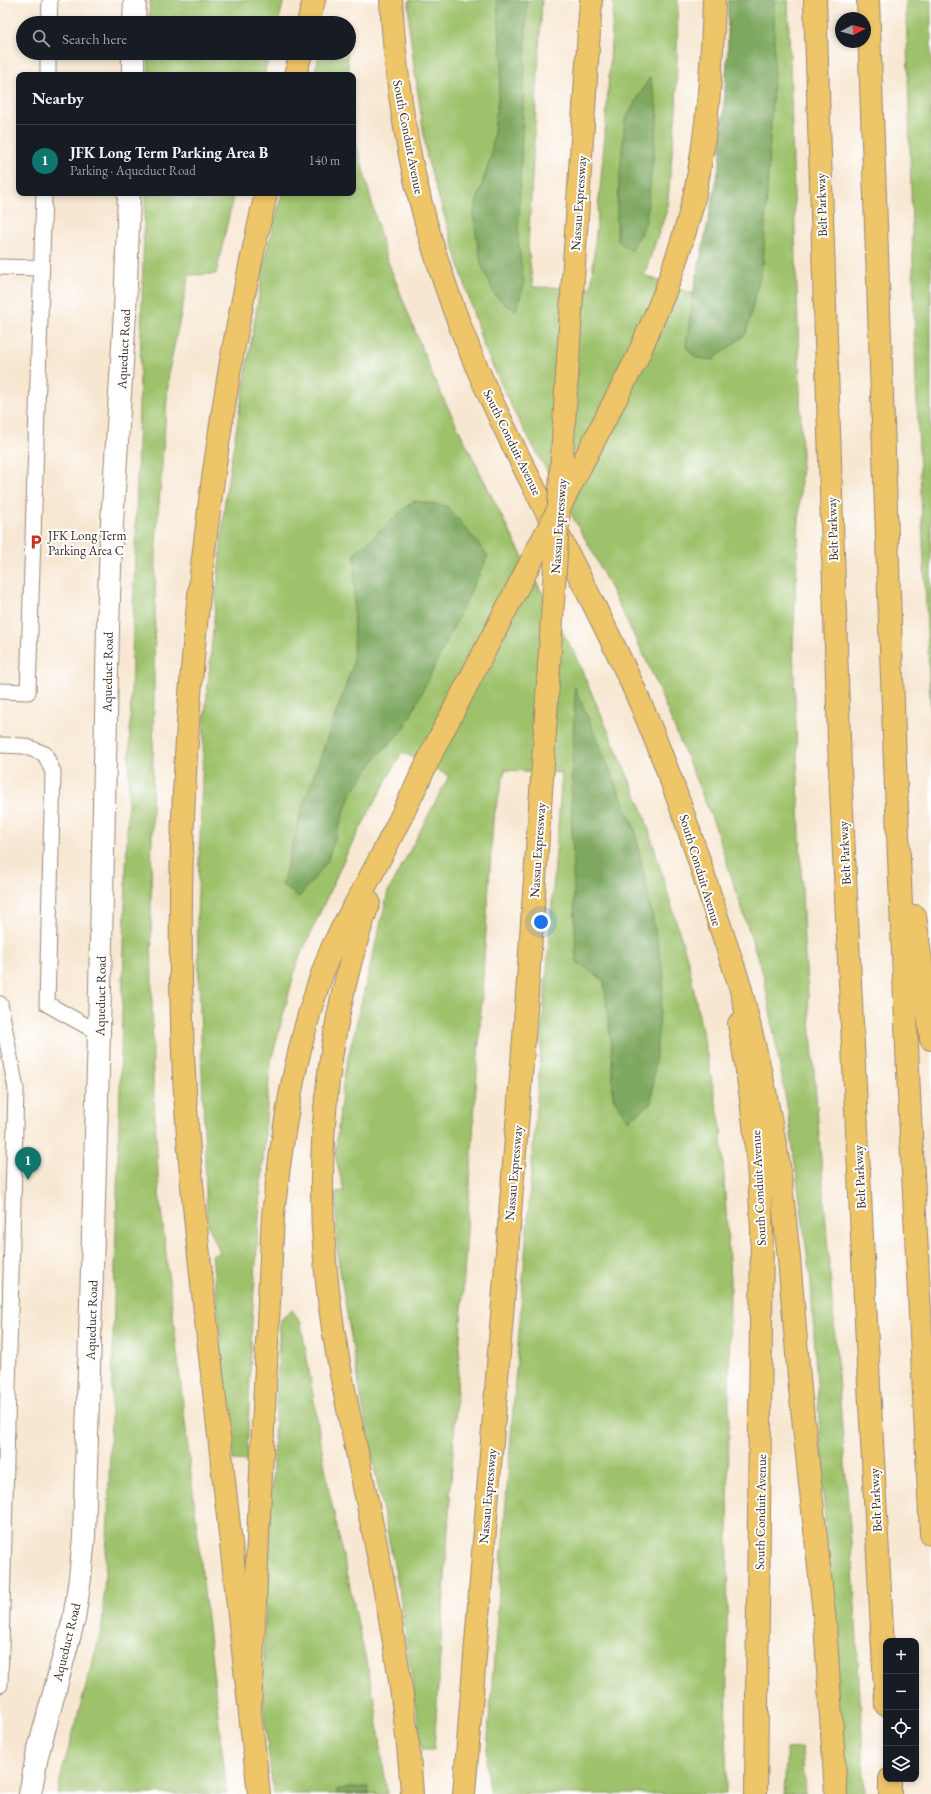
<!DOCTYPE html>
<meta charset="utf-8">
<style>
:root{--surface:#171b24;--page:#20242c;--text:#f1f3f6;--muted:#9ea1a6;--line:#363941;--accent:#0f766e}
body{margin:0;font-family:"EB Garamond",serif;background:var(--page);color:var(--text)}
.controls{position:absolute;right:12px;bottom:12px;display:grid;overflow:hidden;border-radius:8px;box-shadow:0 2px 6px #0003}
.controls button{width:36px;height:36px;display:grid;place-items:center;padding:0;border:0;border-bottom:1px solid var(--line);background:var(--surface);color:var(--text);font:20px sans-serif}
.compass{position:absolute;left:835px;top:12px;width:36px;height:36px;border-radius:50%;background:var(--surface);box-shadow:0 2px 6px #0003;rotate:83deg}
.you{position:absolute;left:541px;top:922px;width:14px;height:14px;margin:-10px;border:3px solid #fff;border-radius:50%;background:#1a73e8;box-shadow:0 0 0 6px #1a73e833}
.badge{display:grid;place-items:center;width:26px;height:26px;border-radius:50%;background:var(--accent);color:#fff;font-size:13px;font-weight:700}
.pin{position:absolute;translate:-50% -33px;filter:drop-shadow(0 1px 2px #0008)}
.pin::after{content:'';position:absolute;top:21px;width:14px;height:12px;background:inherit;clip-path:polygon(0 0,100% 0,50% 100%)}
.list{margin:0;padding:0;list-style:none}
h2{display:flex;justify-content:space-between;align-items:center;height:52px;margin:0;padding:0 16px;font-size:17px}
h2 small{font-size:13px;font-weight:400;color:var(--muted)}
.list li{display:grid;grid-template-columns:26px 1fr auto;gap:12px;align-items:center;box-sizing:border-box;height:72px;padding:0 16px;border-top:1px solid var(--line)}
.list b{display:block;font-size:15px;white-space:nowrap}
.list p{margin:0;font-size:13px;white-space:nowrap;color:var(--muted)}
.list em{font-size:13px;font-style:normal;color:var(--muted)}
.icon{flex:none;width:22px;height:22px;fill:none;stroke:currentColor;stroke-width:2;stroke-linecap:round;stroke-linejoin:round}
.map{position:relative;flex:none;width:931px;height:1794px;overflow:hidden}
.search{position:absolute;background:var(--surface);box-shadow:0 2px 6px #0003;left:16px;top:16px;width:340px;height:44px;display:flex;align-items:center;gap:10px;box-sizing:border-box;padding:0 14px;border-radius:22px;color:var(--muted);font-size:15px}
.panel{position:absolute;background:var(--surface);box-shadow:0 2px 6px #0003;left:16px;top:72px;width:340px;height:124px;border-radius:8px}
.map>svg:first-child{display:block}
.green{fill:#9ec26c;stroke:#6c7645}
.forest{fill:#7ea860;stroke:#5c693f}
.lines{fill:none;stroke-linecap:round;stroke-linejoin:round}
.service-casing{stroke:#998878;stroke-width:17}
.minor-casing{stroke:#998878;stroke-width:24}
.primary-casing{stroke:#998878;stroke-width:24}
.trunk-casing{stroke:#998878;stroke-width:24}
.motorway-casing{stroke:#998878;stroke-width:24}
.service{stroke:#fff;stroke-width:15}
.minor{stroke:#fff;stroke-width:22}
.primary{stroke:#eec569;stroke-width:22}
.trunk{stroke:#eec569;stroke-width:22}
.motorway{stroke:#eec569;stroke-width:22}
.motorway-bridge-casing{stroke:#998878;stroke-width:24;stroke-linecap:butt}
.motorway-bridge{stroke:#eec569;stroke-width:22}
.labels{text-anchor:middle;stroke-width:4;stroke-linejoin:round;paint-order:stroke}
.street-label{font-size:13px;fill:#3b2a1e;stroke:#fff}
.poi-label{font-size:13px;fill:#3b2a1e;stroke:#fff;text-anchor:start}
</style>
<div class="map">
<svg width="931" height="1794" viewBox="0 0 931 1794">
<rect width="100%" height="100%" fill="#fff"/>
<filter id="ink" filterUnits="userSpaceOnUse"><feTurbulence type="fractalNoise" baseFrequency=".025" numOctaves="2"/><feDisplacementMap in="SourceGraphic" scale="8" xChannelSelector="R" yChannelSelector="G"/><feConvolveMatrix kernelMatrix="1 2 1 2 8 2 1 2 1" color-interpolation-filters="sRGB"/></filter>
<filter id="wash" filterUnits="userSpaceOnUse"><feTurbulence type="fractalNoise" baseFrequency=".012" numOctaves="4" result="noise"/><feDisplacementMap in="SourceGraphic" scale="16" xChannelSelector="R" yChannelSelector="G"/><feGaussianBlur stdDeviation="0.9" result="paint"/><feColorMatrix in="noise" values="0 0 0 0 0 0 0 0 0 0 0 0 0 0 0 0 0 1.4 0 .05"/><feComposite in="paint" operator="in"/></filter>
<g filter="url(#wash)">
<rect width="100%" height="100%" fill="#f7e7d1"/>
<!-- green -->
<path class="green" d="M150,0H284L278,23H149Z
M409,0H542L528,247L533,287L591,288L605,134L614,0H678L676,110L667,210L644,275L693,294L720,164L728,47V0H788L802,457L793,645L804,943L853,1567L865,1794H841L811,1283L788,1112L764,977L714,823L648,664L593,553L515,414L483,345L427,158L409,28Z
M906,0H931V721L916,381Z
M149,53H270L264,75H148Z
M320,53H347L349,75H314Z
M353,120L355,138L385,254L433,377L504,521L575,655L643,811L688,961L721,1127L730,1278L726,1794H489L486,1762L562,773L505,770L493,820L434,1750H422L399,1590L365,1421L338,1259L335,1192L344,1191L335,1155L344,1075L388,892L449,776L402,752L348,851L297,963L270,1065L252,1318L247,1461L233,1460L212,1255L220,1253L207,1222L197,918L204,726L226,491L266,253L282,193H353Z
M145,193H234L216,274L189,275L169,371L156,543L151,901L153,1080L159,1192L227,1794H58L61,1776L102,1628L108,1518Z
M292,1310L301,1323L329,1491L375,1702L387,1794H273L263,1705L264,1638L280,1321Z
M802,1748L805,1794H784L787,1749Z"/>
<!-- forest -->
<path class="forest" d="M497,0H527L518,240L524,285L516,310L506,305L495,295L481,264L473,214L491,156L502,64Z
M728,0H774V69L763,264L746,334L713,360L696,358L686,347L693,294L720,164L728,47Z
M650,77L658,113L646,222L631,251L617,240V204L625,120Z
M413,501L447,506L488,556L405,727L378,755L350,795L327,862L299,897L282,885L301,812L353,665L355,553Z
M575,687L635,830L664,975L651,1103L629,1120L613,1098L612,1052L604,981L576,961L571,799Z
M368,1787L369,1794H337V1789Z"/>
</g>
<g filter="url(#ink)">
<g class="lines">
<!-- service casing -->
<g class="service-casing">
<path id="service" d="M49,23L50,0
M48,75V53
M0,267L41,268
M0,691L28,692L44,193
M0,745L24,746L45,754L53,772L47,1004L99,1033
M0,1004L16,1089L0,1685"/>
</g>
<!-- minor casing -->
<g class="minor-casing">
<path id="minor" d="M134,23L135,0
M133,75V53
M30,1794L37,1756L74,1619L80,1578L84,1537L99,1033L108,627L111,539L125,313L129,193"/>
</g>
<!-- primary casing -->
<g class="primary-casing">
<path id="primary" d="M739,1024C752,1092 759,1160 762,1230L756,1794"/>
</g>
<!-- trunk casing -->
<g class="trunk-casing">
<path id="trunk" d="M391,0C393,34 396,68 401,102C413,190 440,279 474,361C522,473 585,579 635,691C667,763 692,836 715,911
M308,23L314,0
M295,75L301,53
M259,1794C244,1663 230,1531 215,1400C202,1284 188,1169 183,1053C174,824 192,594 230,368C240,309 253,251 266,193"/>
</g>
<!-- motorway casing -->
<g class="motorway-casing">
<path id="motorway" d="M815,0L840,769L869,1385L886,1705
M868,0L895,763L909,1094L931,1534
M665,292C676,260 688,227 695,193C708,129 712,65 714,0
M572,295L591,0
M369,902C329,1016 315,1140 325,1260C330,1328 345,1395 359,1462C382,1572 405,1682 412,1794
M715,911L740,986L764,1086L779,1166L789,1258L800,1389L825,1623L836,1794
M915,916L931,1039
M250,1709L273,1215C283,1128 296,1040 328,958C337,933 355,906 367,883C390,840 412,796 432,752
M890,1779V1794
M464,1794L524,1038L543,763"/>
</g>
<!-- service -->
<use href="#service" class="service"/>
<!-- minor -->
<use href="#minor" class="minor"/>
<!-- primary -->
<use href="#primary" class="primary"/>
<!-- trunk -->
<use href="#trunk" class="trunk"/>
<!-- motorway -->
<use href="#motorway" class="motorway"/>
<!-- motorway-bridge casing -->
<g class="motorway-bridge-casing">
<path id="motorway-bridge" d="M432,752L637,358L665,292
M543,763L572,295"/>
</g>
<!-- motorway-bridge -->
<use href="#motorway-bridge" class="motorway-bridge"/>
</g>
</g>
<!-- icons -->
<defs>
<g id="parking-bare" transform="scale(1.2)"><path d="M-3.5-5.5H1a3.5 3.5 0 0 1 0 7H-1V5.5H-3.5ZM-1-3.4V-.6H.8a1.4 1.4 0 0 0 0-2.8Z" fill="#c8321e" stroke="#fff" stroke-width="2.5" paint-order="stroke"/></g>
</defs>
<g fill-rule="evenodd">
<use href="#parking-bare" x="36" y="542"/>
</g>
<g class="labels">
<!-- street labels -->
<g class="street-label">
<text transform="translate(409 137) rotate(79)" y="5">South Conduit Avenue</text>
<text transform="translate(578 203) rotate(-86)" y="5">Nassau Expressway</text>
<text transform="translate(821 205) rotate(-92)" y="5">Belt Parkway</text>
<text transform="translate(123 349) rotate(-87)" y="5">Aqueduct Road</text>
<text transform="translate(513 442) rotate(64)" y="5">South Conduit Avenue</text>
<text transform="translate(558 526) rotate(-86)" y="5">Nassau Expressway</text>
<text transform="translate(832 529) rotate(-92)" y="5">Belt Parkway</text>
<text transform="translate(107 672) rotate(-89)" y="5">Aqueduct Road</text>
<text transform="translate(537 850) rotate(-86)" y="5">Nassau Expressway</text>
<text transform="translate(844 853) rotate(-93)" y="5">Belt Parkway</text>
<text transform="translate(701 870) rotate(73)" y="5">South Conduit Avenue</text>
<text transform="translate(100 996) rotate(-89)" y="5">Aqueduct Road</text>
<text transform="translate(513 1173) rotate(-85)" y="5">Nassau Expressway</text>
<text transform="translate(859 1177) rotate(-93)" y="5">Belt Parkway</text>
<text transform="translate(758 1188) rotate(-93)" y="5">South Conduit Avenue</text>
<text transform="translate(91 1320) rotate(-88)" y="5">Aqueduct Road</text>
<text transform="translate(487 1496) rotate(-85)" y="5">Nassau Expressway</text>
<text transform="translate(875 1500) rotate(-93)" y="5">Belt Parkway</text>
<text transform="translate(760 1512) rotate(-89)" y="5">South Conduit Avenue</text>
<text transform="translate(66 1642) rotate(-76)" y="5">Aqueduct Road</text>
</g>
<!-- poi labels -->
<g class="poi-label">
<text x="48" y="540">JFK Long Term<tspan x="48" dy="15">Parking Area C</tspan></text>
</g>
</g>
</svg>
<div class="controls">
<button>+</button>
<button>−</button>
<button><svg class="icon" aria-label="locate" viewBox="0 0 24 24"><circle cx="12" cy="12" r="6"/><path d="M12 2v4M12 18v4M2 12h4M18 12h4"/></svg></button>
<button><svg class="icon" aria-label="layers" viewBox="0 0 24 24"><path d="M12 4l9 5-9 5-9-5zM3 14l9 5 9-5"/></svg></button>
</div>
<svg class="compass" viewBox="-18 -18 36 36"><path d="M0-13l5 13h-10z" fill="#e53935"/><path d="M0 13l5-13h-10z" fill="#9ea1a6"/></svg>
<div class="you"></div>
<div class="pin badge" style="left:28px;top:1180px">1</div>
<div class="search"><svg class="icon" aria-label="search" viewBox="0 0 24 24"><circle cx="10" cy="10" r="6"/><path d="M15 15l6 6"/></svg>Search here</div>
<section class="panel">
<h2>Nearby<small></small></h2>
<ul class="list">
<li><span class="badge">1</span><div><b>JFK Long Term Parking Area B</b><p>Parking · Aqueduct Road</p></div><em>140 m</em></li>
</ul>
</section>
</div>
